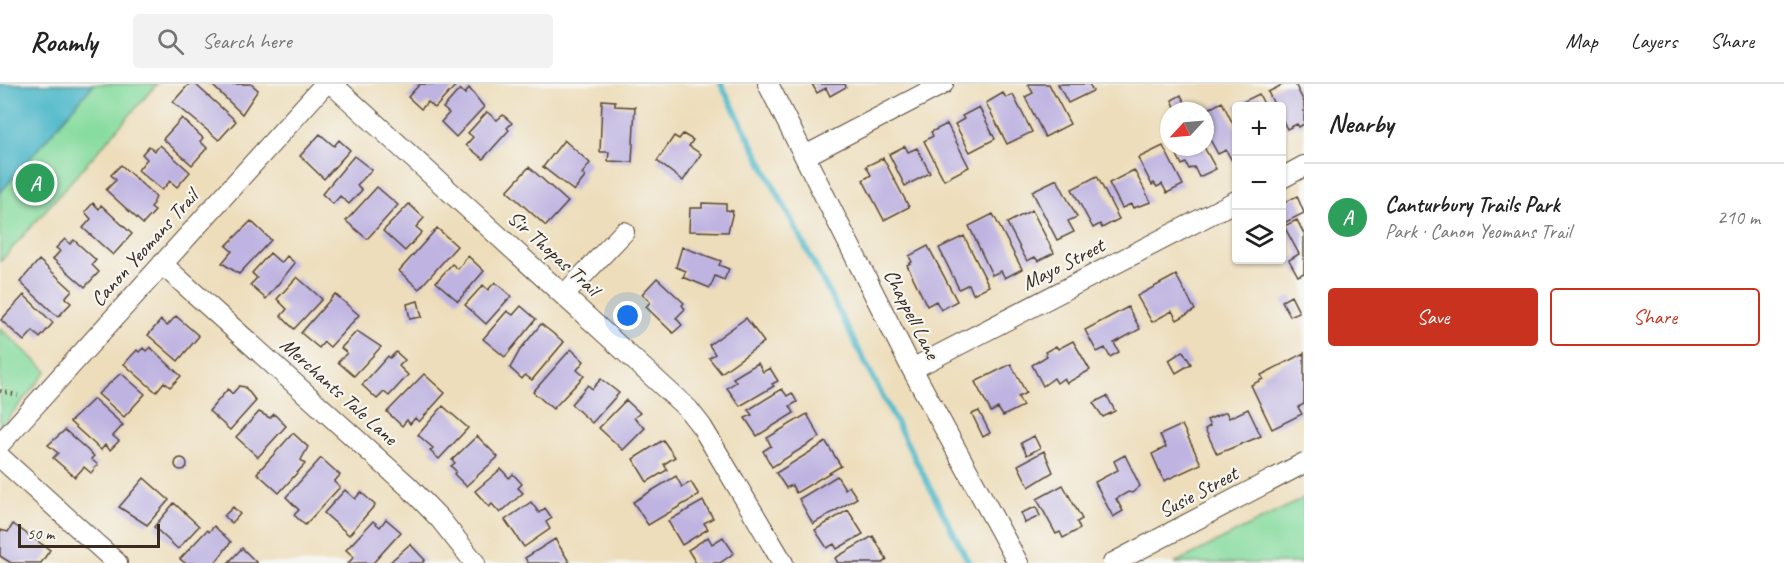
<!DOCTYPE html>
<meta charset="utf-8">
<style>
:root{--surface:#fff;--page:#f2f2f2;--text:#222;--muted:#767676;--line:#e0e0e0;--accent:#c8321e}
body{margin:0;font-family:Caveat,sans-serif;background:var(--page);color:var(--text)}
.controls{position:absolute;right:18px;top:18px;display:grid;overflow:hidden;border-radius:6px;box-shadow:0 2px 4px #0004}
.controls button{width:54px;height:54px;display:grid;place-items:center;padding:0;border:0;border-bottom:2px solid var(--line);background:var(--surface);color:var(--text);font:30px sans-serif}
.compass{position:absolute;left:1160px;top:18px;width:54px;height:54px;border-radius:50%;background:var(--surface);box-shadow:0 2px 4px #0004;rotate:244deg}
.scale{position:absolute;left:18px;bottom:15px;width:142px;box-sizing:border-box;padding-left:6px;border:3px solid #3b2a1e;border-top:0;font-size:16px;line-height:21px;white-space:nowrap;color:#3b2a1e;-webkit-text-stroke:4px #f6f6f2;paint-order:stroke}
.you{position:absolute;left:628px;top:232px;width:21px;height:21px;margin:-15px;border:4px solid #fff;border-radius:50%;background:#1a73e8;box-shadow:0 0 0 9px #1a73e833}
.badge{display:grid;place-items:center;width:39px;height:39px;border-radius:50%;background:var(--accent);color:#fff;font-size:20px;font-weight:700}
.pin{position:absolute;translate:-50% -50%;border:3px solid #fff;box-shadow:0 2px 6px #0006}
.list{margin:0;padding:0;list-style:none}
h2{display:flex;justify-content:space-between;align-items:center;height:78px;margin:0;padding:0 24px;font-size:26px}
h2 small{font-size:20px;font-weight:400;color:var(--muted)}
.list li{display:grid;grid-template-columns:39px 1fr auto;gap:18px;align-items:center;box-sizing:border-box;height:108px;padding:0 24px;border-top:2px solid var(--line)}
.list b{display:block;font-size:22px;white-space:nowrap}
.list p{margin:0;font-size:20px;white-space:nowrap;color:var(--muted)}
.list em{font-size:20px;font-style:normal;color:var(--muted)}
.actions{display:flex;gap:12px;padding:18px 24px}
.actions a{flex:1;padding:14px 0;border:2px solid var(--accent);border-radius:6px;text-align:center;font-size:21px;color:var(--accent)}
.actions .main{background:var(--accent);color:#fff}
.icon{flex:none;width:33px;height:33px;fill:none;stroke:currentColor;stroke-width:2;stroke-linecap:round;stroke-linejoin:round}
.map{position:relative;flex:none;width:1304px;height:479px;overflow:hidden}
header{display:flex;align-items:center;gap:36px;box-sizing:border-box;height:84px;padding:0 30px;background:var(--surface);border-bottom:2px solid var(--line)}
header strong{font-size:28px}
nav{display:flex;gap:33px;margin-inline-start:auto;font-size:21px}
.search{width:420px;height:54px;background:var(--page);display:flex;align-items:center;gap:15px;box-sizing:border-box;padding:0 21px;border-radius:6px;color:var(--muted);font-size:22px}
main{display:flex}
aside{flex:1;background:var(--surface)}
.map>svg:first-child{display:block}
.green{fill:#85db9e;stroke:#60825e;stroke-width:1.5}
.water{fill:#4cb7c9;stroke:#447074;stroke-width:1.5}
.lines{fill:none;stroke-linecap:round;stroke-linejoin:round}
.stream{stroke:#4cb7c9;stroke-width:6}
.building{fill:#beb3e1}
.minor-casing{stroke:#564535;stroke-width:22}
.path{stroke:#564535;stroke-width:4;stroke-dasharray:1.5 4.5;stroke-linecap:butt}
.minor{stroke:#fff;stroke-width:20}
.labels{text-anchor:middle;stroke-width:4.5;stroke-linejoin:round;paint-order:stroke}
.street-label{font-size:21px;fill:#3b2a1e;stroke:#f6f6f2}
</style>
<header>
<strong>Roamly</strong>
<div class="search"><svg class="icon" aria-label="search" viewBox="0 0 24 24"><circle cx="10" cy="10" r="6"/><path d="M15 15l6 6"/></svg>Search here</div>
<nav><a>Map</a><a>Layers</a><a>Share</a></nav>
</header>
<main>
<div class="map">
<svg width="1304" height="479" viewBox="0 0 1304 479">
<rect width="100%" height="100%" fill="#f6f6f2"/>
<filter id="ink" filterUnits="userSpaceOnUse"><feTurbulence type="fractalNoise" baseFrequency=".0167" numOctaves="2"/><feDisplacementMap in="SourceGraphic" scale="12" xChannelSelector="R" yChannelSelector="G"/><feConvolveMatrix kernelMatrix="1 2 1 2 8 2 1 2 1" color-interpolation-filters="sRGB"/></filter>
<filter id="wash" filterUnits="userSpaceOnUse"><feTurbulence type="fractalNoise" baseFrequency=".008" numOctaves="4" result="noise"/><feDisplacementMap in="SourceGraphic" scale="24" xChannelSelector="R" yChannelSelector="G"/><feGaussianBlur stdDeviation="1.35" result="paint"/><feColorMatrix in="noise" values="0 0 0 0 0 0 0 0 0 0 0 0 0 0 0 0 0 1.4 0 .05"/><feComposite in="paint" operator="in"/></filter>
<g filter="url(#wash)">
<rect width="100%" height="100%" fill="#edddba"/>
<!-- green -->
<path class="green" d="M0,0H157L0,178Z
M0,244L47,287L0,344Z
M1304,414V479H1175Z"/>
<!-- water -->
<path class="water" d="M0,0H94L0,109Z"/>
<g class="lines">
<!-- stream -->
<path class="stream" d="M721,0L969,479"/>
</g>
<g id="blocks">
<!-- building -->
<path class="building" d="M189,0H195L236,37L219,56L173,18Z
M211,0H251L258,6L242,30Z
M420,0H457L435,24L428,18L421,25L408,13Z
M812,0H845L846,3L830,12L826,4L817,9Z
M1028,0H1049L1070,40L1045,53L1025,13L1033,9Z
M1058,0H1089L1093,7L1068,19Z
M1284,0H1295L1304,18V40L1299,43L1297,40L1287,45L1282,35V22H1275L1268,8Z
M469,4L484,23L456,53L441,38L449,29L443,24L460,5L465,10Z
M1003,9L1006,14L1013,11L1032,48L1007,60L986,19Z
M1259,10L1265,22H1236V27L1234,22Z
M1181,11L1186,21L1176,25L1172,16Z
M602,16L615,17V22L635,23L632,78L608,77L609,68H600Z
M1222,18L1236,46V74L1232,77L1226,66L1218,70L1205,46V27Z
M979,23L995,55L970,68L955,40L964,35L962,32Z
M487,28L497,36L503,31L512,39L507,44L509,46L483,75L466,61L473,53L468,49Z
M182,34L203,54L200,57L207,64L192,81L163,55Z
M947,40L969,83L944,96L924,57L933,52L931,48Z
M320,50L334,62L339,56L350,66L324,95L300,72Z
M683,50L693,56L689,62L701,70L683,97L657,77L674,52L679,55Z
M564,56L590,79L582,90L585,93L574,107L543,83Z
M160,61L190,88L177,103L170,97L162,106L138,86L147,75L142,70L149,62L155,67Z
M905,62L908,68L917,64L930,89L905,102L889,70Z
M1163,62L1183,101L1167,109L1162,100L1157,103L1154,99L1152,101L1138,74Z
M1173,63H1204L1216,85L1199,93L1194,83L1189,85L1186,79L1182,81Z
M354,72L372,86L357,101L362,106L349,120L340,112L333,120L322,110Z
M883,74L909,123L884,136L863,96L871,91L866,82Z
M121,81L156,113L151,124L155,127L143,140L106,106L116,96L111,91Z
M529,83L568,118L546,142L507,107Z
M1134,86L1151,118L1133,124L1131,120L1122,124L1109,99Z
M1097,92L1119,135L1102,144L1100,140L1093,144L1072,105Z
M1057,95L1077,133L1068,137L1074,148L1057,156L1032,107Z
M377,103L398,121L367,155L346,137Z
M1297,112L1304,129L1282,140V120Z
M93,119L99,125L101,121L132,150L113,171L83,144L91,135L85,128Z
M702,119L726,120V126L733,127L728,148L689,147L690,124H702Z
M409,120L424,134L416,143L422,148L405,167L383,147Z
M1032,126L1054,169L1038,177L1035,173L1027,177L1007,139Z
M993,130L1022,185L1005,194L1001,187L992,191L969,142Z
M1297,136L1304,150V189L1298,192L1289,176L1299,170L1284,142Z
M251,137L271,156L239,190L222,179L232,167L226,162Z
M437,144L457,162L419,205L399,187Z
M964,152L989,202L973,210L969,200L959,205L939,164Z
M65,155L70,160L74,156L96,176L92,181L99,188L85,203L53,175L60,167L56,164Z
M928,162L957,217L941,226L936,217L927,222L907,181L912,178L909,172Z
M682,163L721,177L719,181L729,185L724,196L715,192L710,204L683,193L686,187L676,183Z
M270,169L279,177L282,178L287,172L295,179L266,215L250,201L257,194L252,189Z
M468,172L484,187L458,217L436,198L452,180L458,185Z
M39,176L72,206L65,214L71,219L58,233L20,198Z
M1176,191L1195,226L1177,236L1172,227L1152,238L1137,212Z
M297,193L322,215L294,245L281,232L287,225L277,215Z
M657,194L684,219L682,221L685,225L676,234L682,241L673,249L646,223L650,218L642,210Z
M495,198L511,212L486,240L465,221L483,201L488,206Z
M335,210L359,231L330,263L324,258L319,264L301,249Z
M24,211L53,239L40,254L33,247L24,257L1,236Z
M1291,212L1299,228L1290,232L1282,217Z
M418,217L422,233L410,235L407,220Z
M521,222L536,235L505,273L483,255L507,227L513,231Z
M1128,223L1140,245L1114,259L1119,268L1110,273L1105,264L1097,268L1085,246Z
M176,232L199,252L178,277L148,251L161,236L167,242Z
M746,234L764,258L721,289L709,274L715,270L709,261Z
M541,240L564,258L532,296L525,291L522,295L510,284L520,266Z
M357,247L381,263L354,292L338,278L347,269L341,264Z
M1073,257L1090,286L1067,299L1064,294L1057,299L1054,294L1043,302L1032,281L1047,272L1045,268L1056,262L1058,265Z
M150,263L181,292L170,303L164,298L156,308L124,280L137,266L139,268L143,264L146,267Z
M571,265L584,277L577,286L584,292L553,325L533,308Z
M1183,267L1191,280L1176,289L1169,276Z
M396,268L405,276L399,282L408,291L389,312L384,308L377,315L362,301L388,272L390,274Z
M1304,269V320L1298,323L1302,330L1272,345L1251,301L1263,295L1261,291Z
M758,279L763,288L770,284L778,297L772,300L774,302L740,322L727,304L736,298L733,294Z
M1011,280L1026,309L1018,313L1023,322L1003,332L998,324L991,328L975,298Z
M121,289L145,310L124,333L98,310Z
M424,290L445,309L419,338L415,334L410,340L407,336L402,342L387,328Z
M601,295L619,309L592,339L571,320L588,301L592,305Z
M239,302L245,303L256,317L230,346L209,327L228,305L232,310Z
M782,305L787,312L792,309L797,318L790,322L794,329L757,352L745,334L752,331L748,326Z
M1107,312L1115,327L1103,333L1093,319Z
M94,315L123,341L113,352L119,357L110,366L105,361L101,366L70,338Z
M626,316L640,329L634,334L645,344L623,366L599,344Z
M443,322L468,344L439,375L430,367L433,364L418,351Z
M1248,325L1261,352L1217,370L1205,345L1210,342L1207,336L1226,328L1229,334Z
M979,327L990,349L983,353L972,330Z
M259,328L270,334L274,330L286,342L258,373L236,353Z
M807,330L820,353L772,383L763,367L771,362L767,354Z
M1182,341L1201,380L1164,397L1152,370L1166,363L1160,351Z
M65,346L94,372L91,375L98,381L91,389L84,383L75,393L53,374L58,369L48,361Z
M293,349L308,363L301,376L305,380L279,409L257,389Z
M477,352L498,373L466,402L454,390L456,387L451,382L455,379L452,376Z
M1034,352L1040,364L1027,371L1021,359Z
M663,356L675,373L664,380L667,386L647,398L633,375Z
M826,358L841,382L796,409L792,401L786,404L776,389Z
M1044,367L1053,388L1029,403L1018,381Z
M1125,371L1140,402L1132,409L1128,408L1116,415L1123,427L1113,433L1095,398L1118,386L1114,377Z
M175 380a6 6 0 1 1 12 0a6 6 0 1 1-12 0Z
M321,374L340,391L334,398L340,403L305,441L294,431L299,426L286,413Z
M501,385L509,394L513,390L522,400L518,404L523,409L500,429L492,420L489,423L475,407Z
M676,392L682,403L691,398L699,411L648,441L633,418Z
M837,392L845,405L849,402L857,414L813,440L799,415Z
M144,394L169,416L147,441L119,423Z
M1063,401L1082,435L1077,438L1080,445L1063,454L1060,448L1056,450L1037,415Z
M345,406L355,415L361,408L375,421L349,451L324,429Z
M703,417L713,434L704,439L708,445L682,461L668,437Z
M531,418L539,429L545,424L552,434L546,438L550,445L524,463L505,436Z
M174,419L199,442L178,465L154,443Z
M233,423L240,430L232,439L224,432Z
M1036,423L1040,432L1025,439L1021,429Z
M848,426L863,450L837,465L834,460L827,464L815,446Z
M386,435L401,448L373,479H348L354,473L346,466L373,437L380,443Z
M13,440L50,466L41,479H11L0,472V446L8,448Z
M214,442L231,458L215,479H185L180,475L207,446L209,448Z
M873,452L887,476L883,479H838L835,474Z
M708,453L712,460L723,453L734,469L720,479H696L688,466Z
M555,455L570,479H528L525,474Z
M410,460L425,476L422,479H389Z
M242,464L257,479H228Z"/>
</g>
</g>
<g filter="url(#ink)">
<use href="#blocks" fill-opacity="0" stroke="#564535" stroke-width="1.5"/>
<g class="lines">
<!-- minor casing -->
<g class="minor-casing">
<path id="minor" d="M332,0L688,325L702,343L783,479
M768,0L912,285L1018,479
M805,72L943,0
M1282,94L1304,82
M162,180L408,402L440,435L475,479
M564,211L624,148
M912,285L1236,117
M0,360L325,0
M0,373L117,479
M1113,479L1304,379"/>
</g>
<!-- path -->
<path class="path" d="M0,307L18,311"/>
<!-- minor -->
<use href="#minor" class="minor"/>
</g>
</g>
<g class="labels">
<!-- street labels -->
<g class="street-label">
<text transform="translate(144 164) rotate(-48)" y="7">Canon Yeomans Trail</text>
<text transform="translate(554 169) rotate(42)" y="7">Sir Thopas Trail</text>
<text transform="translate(1063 180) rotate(-27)" y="7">Mayo Street</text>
<text transform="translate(912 230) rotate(63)" y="7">Chappell Lane</text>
<text transform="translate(339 307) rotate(42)" y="7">Merchants Tale Lane</text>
<text transform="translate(1198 408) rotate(-28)" y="7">Susie Street</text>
</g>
</g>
</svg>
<div class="controls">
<button>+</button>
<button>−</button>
<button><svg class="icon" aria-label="layers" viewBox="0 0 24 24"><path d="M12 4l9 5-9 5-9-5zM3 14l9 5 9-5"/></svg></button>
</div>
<svg class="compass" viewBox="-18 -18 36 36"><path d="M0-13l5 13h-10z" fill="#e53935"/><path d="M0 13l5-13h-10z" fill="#767676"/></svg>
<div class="scale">50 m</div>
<div class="you"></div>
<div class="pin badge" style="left:35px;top:99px;background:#2e9e5b">A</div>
</div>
<aside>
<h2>Nearby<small></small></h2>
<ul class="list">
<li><span class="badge" style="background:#2e9e5b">A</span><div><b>Canturbury Trails Park</b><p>Park · Canon Yeomans Trail</p></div><em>210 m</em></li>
</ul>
<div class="actions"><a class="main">Save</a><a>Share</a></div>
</aside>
</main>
